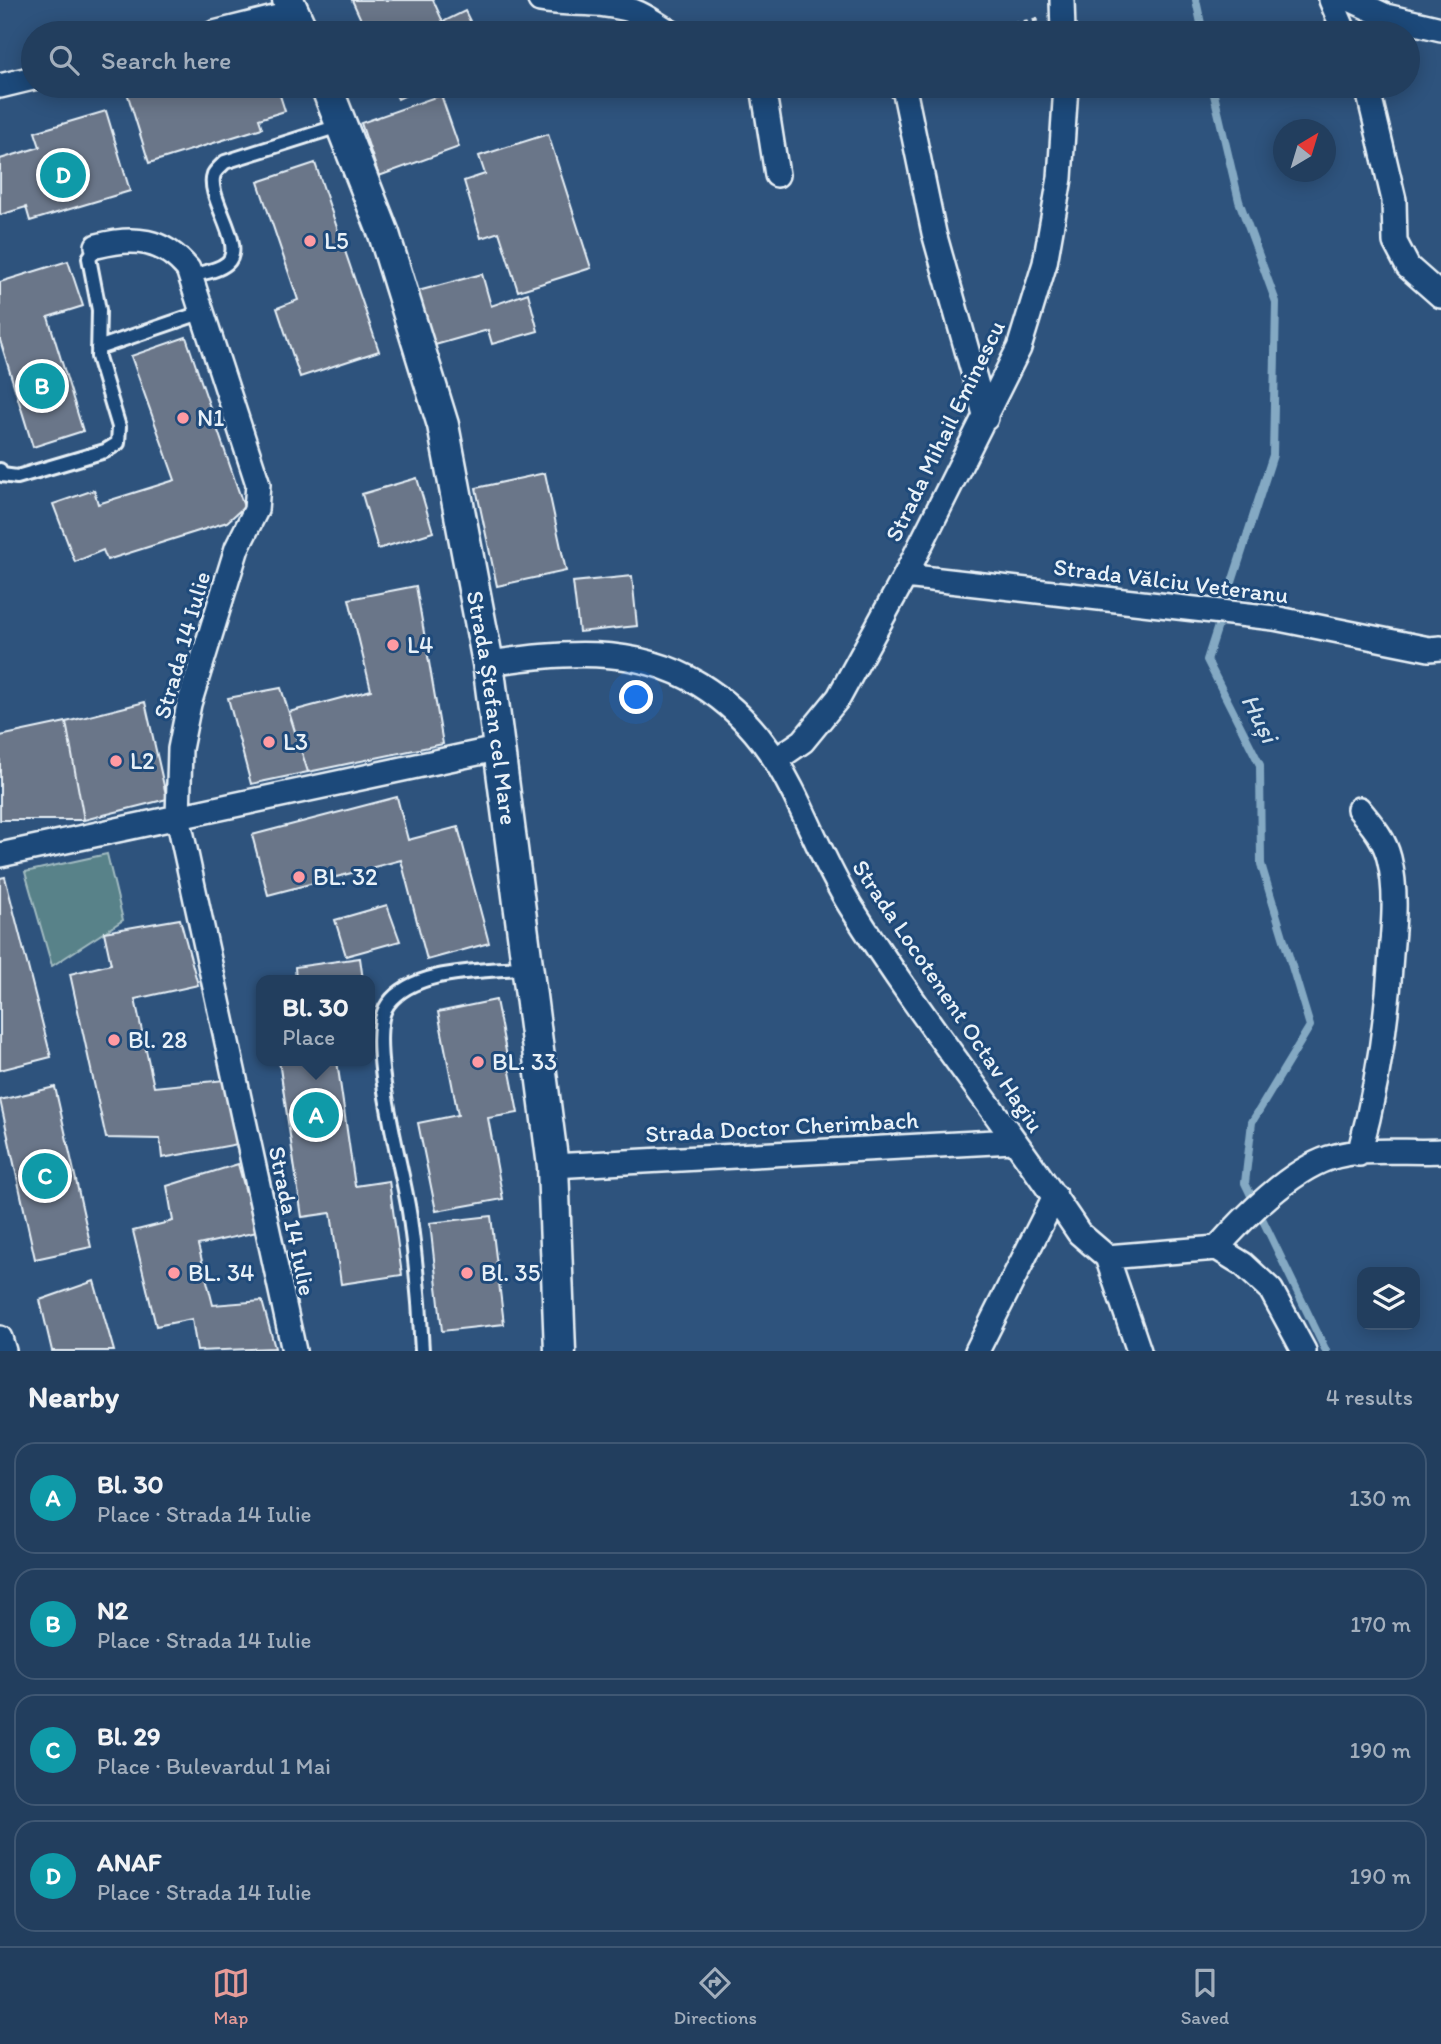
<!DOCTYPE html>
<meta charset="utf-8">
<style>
:root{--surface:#223e5e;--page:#2a4564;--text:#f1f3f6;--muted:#a2aebc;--line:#3f5773;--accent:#e69b98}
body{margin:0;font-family:Itim,sans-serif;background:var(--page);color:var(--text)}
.controls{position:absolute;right:21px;bottom:21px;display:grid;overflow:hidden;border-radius:14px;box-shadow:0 4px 18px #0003}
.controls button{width:63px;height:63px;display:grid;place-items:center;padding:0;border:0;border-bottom:2px solid var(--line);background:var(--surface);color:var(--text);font:35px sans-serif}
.compass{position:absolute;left:1273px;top:119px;width:63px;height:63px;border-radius:50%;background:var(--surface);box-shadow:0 4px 18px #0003;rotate:38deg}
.you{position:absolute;left:637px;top:698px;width:24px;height:24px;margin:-18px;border:5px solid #fff;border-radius:50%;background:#1a73e8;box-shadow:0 0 0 10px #1a73e833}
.badge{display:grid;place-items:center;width:46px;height:46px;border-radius:50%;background:var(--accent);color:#fff;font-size:23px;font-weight:700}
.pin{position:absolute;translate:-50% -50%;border:4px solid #fff;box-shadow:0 2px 7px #0006}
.popup{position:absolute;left:256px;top:975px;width:119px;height:91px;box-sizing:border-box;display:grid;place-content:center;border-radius:14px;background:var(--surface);filter:drop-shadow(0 2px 5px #0005);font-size:23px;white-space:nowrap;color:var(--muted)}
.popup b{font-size:26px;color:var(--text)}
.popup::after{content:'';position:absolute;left:50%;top:100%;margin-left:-14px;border:14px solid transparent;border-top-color:var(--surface)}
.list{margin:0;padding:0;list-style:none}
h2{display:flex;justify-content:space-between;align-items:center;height:91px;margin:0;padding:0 28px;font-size:30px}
h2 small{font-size:23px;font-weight:400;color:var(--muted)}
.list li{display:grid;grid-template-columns:46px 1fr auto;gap:21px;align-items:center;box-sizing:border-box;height:112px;margin:0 14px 14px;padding:0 14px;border:2px solid var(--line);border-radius:21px}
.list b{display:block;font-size:26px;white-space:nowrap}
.list p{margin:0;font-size:23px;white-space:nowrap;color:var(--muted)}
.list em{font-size:23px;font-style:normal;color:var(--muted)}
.icon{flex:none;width:38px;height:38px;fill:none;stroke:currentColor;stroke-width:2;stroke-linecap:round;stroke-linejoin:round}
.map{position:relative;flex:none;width:1441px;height:1351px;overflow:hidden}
.search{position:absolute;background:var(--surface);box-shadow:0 4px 18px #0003;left:21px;right:21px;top:21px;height:77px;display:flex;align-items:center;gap:18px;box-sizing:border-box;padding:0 24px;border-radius:38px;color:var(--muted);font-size:26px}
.sheet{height:595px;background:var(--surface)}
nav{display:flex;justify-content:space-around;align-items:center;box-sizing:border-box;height:98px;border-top:2px solid var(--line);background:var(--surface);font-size:19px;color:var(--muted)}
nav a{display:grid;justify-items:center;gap:4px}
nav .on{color:var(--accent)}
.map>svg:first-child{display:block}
.green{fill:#598289;stroke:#a0bac0;stroke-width:2}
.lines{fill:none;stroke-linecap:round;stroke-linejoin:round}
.stream{stroke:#84a9c3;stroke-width:8}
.building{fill:#6a7689;stroke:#e8f1f8;stroke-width:2}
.service-casing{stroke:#e8f1f8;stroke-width:18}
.minor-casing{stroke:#e8f1f8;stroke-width:28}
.tertiary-casing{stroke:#e8f1f8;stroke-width:35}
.path{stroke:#e8f1f8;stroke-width:4.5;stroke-dasharray:5 5;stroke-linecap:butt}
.service{stroke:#1f4a7a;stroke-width:12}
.minor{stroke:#1f4a7a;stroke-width:23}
.tertiary{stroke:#1f4a7a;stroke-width:30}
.poi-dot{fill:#ff9aa2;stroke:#1f4a7a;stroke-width:2.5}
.labels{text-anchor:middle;stroke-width:6;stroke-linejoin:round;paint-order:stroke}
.poi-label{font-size:24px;fill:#e8f1f8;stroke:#1f4a7a;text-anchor:start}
.street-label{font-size:24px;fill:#e8f1f8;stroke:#1f4a7a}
.water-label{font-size:26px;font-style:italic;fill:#cfdfeb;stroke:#1f4a7a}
</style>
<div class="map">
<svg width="1441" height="1351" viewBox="0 0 1441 1351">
<rect width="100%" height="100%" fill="#2e537d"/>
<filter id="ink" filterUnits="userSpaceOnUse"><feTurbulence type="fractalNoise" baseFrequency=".0143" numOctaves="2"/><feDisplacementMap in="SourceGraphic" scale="14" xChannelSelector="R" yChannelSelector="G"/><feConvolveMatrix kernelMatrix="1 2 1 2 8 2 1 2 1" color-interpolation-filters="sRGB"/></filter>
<g filter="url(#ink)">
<!-- green -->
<path class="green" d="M107,854L123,920L52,966L25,872Z"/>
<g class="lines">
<!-- stream -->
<path class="stream" d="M1196,0L1203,33
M1212,86L1239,201L1276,302L1273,455L1207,660L1260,765L1261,864L1310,1026L1252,1122L1245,1183L1326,1351"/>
</g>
<!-- building -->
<path class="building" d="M352,0H433L443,22L465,11L476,33H367Z
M125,86H277L285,111L259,119L262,128L149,163Z
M392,86H425L398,99Z
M441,95L459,147L379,176L361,123Z
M106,111L130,191L30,221L26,207L0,215V159L40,147L35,132Z
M548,134L591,268L518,291L499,232L481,238L464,181L485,174L479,156Z
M315,163L379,351L300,377L277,308L298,300L258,182Z
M68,261L83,306L48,317L83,431L33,447L0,340V282Z
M482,274L491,306L528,293L538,331L492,344L488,330L435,345L418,291Z
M186,337L244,507L227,522L107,560L103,550L75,562L53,504L94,490L98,504L175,480L131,356Z
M545,473L566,571L497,586L476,488Z
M417,478L433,532L378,549L362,494Z
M632,576L637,626L579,632L573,582Z
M416,586L443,744L308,772L289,712L371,690L349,599Z
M281,688L308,772L251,784L228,698Z
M145,702L167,799L84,820L66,722Z
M66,722L84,820H0V736Z
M397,797L408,840L458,827L489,943L427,960L401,860L268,895L252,835Z
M5,877L51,1057L0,1070V878Z
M387,905L400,941L346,956L335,920Z
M180,919L198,985L135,999L154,1087L225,1080L238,1144L162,1158L160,1139L106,1138L70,974L111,964L104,932Z
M360,958L363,980H296L295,967Z
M496,1000L518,1113L488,1118L503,1199L436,1211L418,1123L458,1115L438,1012Z
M279,1061H337L355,1186L389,1181L402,1275L341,1284L331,1213L302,1217Z
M55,1087L91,1247L35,1259L0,1100Z
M238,1164L257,1232L198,1245L213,1305L262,1301L275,1348L197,1351L192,1319L156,1326L133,1231L173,1221L167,1186Z
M491,1216L504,1324L442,1331L430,1223Z
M94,1281L114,1351H52L40,1300Z"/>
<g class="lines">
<!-- service casing -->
<g class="service-casing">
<path id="service" d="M190,276C201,273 218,271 227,263C247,245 205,197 214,174C216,170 222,165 225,162L342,125
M98,348L203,312
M0,470L2,475L17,477L105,451L118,443L119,427L98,357L99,310L89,258L97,246
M422,1351C420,1307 416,1262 410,1218C405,1174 363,1038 388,1004C415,967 487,972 528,967"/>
</g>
<!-- minor casing -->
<g class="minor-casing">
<path id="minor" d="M540,0C571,6 603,0 633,11C647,16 659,26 672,33
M1062,0L1063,33
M1331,0L1345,33
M1352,0L1386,16L1441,29
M214,33L294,13
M0,86L33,78
M763,86L777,175
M900,86L905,93L934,233L986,418
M1367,86L1394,200L1395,242L1408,267L1441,296
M97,246C134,236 163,239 188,269L258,484L256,510L237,548L189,704L180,749L178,817L294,1351
M905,576L1274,618L1429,649L1441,648
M488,663C559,653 634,644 699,684C791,741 799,824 851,907C922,1020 1006,1123 1079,1233L1107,1257L1217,1248L1243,1264L1271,1290L1304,1351
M777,759L803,741L839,697L905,576L1019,348L1045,263L1060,178L1066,86
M1359,809C1372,825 1384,838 1389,858C1397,890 1394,922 1391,954C1387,1022 1377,1089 1359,1154
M0,855L501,748
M553,1166L1013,1141
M1217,1248C1244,1217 1290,1171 1329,1158C1362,1147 1406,1153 1441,1151
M1107,1257L1139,1351
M0,1338L4,1351
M977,1351L1055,1196"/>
</g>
<!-- tertiary casing -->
<g class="tertiary-casing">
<g id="tertiary">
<path d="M288,0L303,33"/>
<path id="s1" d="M326,86L384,234L443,425L488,663L553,1166L560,1351"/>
</g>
</g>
<!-- path -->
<path class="path" d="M974,33L1039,19"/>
<!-- service -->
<use href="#service" class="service"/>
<!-- minor -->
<use href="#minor" class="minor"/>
<!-- tertiary -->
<use href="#tertiary" class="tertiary"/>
</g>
</g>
<!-- markers -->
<g class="poi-dot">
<circle cx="310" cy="241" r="7"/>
<circle cx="183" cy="418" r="7"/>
<circle cx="393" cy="645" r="7"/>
<circle cx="269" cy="742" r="7"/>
<circle cx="116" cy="761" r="7"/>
<circle cx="299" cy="877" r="7"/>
<circle cx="114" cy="1040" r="7"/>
<circle cx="478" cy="1062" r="7"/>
<circle cx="174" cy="1273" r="7"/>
<circle cx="467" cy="1273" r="7"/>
</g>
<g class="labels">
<!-- poi labels -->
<g class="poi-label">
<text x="324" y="249">L5</text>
<text x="197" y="426">N1</text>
<text x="407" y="653">L4</text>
<text x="283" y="750">L3</text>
<text x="130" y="769">L2</text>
<text x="313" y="885">BL. 32</text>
<text x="128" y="1048">Bl. 28</text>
<text x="492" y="1070">BL. 33</text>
<text x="188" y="1281">BL. 34</text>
<text x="481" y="1281">Bl. 35</text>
</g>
<!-- street labels -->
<g class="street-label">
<text transform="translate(945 431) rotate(-64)" y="8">Strada Mihail Eminescu</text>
<text transform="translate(1171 581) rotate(7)" y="8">Strada Vălciu Veteranu</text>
<text transform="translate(182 645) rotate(-74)" y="8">Strada 14 Iulie</text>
<text dy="8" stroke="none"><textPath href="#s1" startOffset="646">Strada Ștefan cel Mare</textPath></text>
<text transform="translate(948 996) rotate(56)" y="8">Strada Locotenent Octav Hagiu</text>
<text transform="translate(782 1127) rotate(-3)" y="8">Strada Doctor Cherimbach</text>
<text transform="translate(292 1221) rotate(78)" y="8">Strada 14 Iulie</text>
</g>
<!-- water labels -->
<g class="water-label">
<text transform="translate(1260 718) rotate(63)" y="9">Huși</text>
</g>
</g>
</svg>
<div class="controls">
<button><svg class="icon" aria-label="layers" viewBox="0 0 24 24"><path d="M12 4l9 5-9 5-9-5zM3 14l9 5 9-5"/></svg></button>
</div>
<svg class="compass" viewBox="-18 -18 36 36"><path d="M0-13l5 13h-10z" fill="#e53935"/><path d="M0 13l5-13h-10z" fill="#a2aebc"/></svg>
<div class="you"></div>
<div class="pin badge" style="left:316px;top:1115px;background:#0f9aa8">A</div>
<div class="popup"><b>Bl. 30</b>Place</div>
<div class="pin badge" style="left:42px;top:386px;background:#0f9aa8">B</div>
<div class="pin badge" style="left:45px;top:1176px;background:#0f9aa8">C</div>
<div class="pin badge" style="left:63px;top:175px;background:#0f9aa8">D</div>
<div class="search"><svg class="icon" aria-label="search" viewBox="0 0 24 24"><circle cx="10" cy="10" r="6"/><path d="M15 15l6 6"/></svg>Search here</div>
</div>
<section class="sheet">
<h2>Nearby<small>4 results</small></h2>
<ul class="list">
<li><span class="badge" style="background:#0f9aa8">A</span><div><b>Bl. 30</b><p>Place · Strada 14 Iulie</p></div><em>130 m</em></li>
<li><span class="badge" style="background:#0f9aa8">B</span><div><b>N2</b><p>Place · Strada 14 Iulie</p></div><em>170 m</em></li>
<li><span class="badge" style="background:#0f9aa8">C</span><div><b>Bl. 29</b><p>Place · Bulevardul 1 Mai</p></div><em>190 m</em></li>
<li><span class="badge" style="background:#0f9aa8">D</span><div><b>ANAF</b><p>Place · Strada 14 Iulie</p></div><em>190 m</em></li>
</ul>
</section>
<nav>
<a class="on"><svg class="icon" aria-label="map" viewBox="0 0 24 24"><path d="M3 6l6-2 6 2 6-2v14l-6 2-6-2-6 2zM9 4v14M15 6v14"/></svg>Map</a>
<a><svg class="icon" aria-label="directions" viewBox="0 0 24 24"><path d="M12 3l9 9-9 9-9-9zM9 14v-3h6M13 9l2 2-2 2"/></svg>Directions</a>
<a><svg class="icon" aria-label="saved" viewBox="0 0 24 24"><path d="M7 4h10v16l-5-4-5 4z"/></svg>Saved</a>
</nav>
